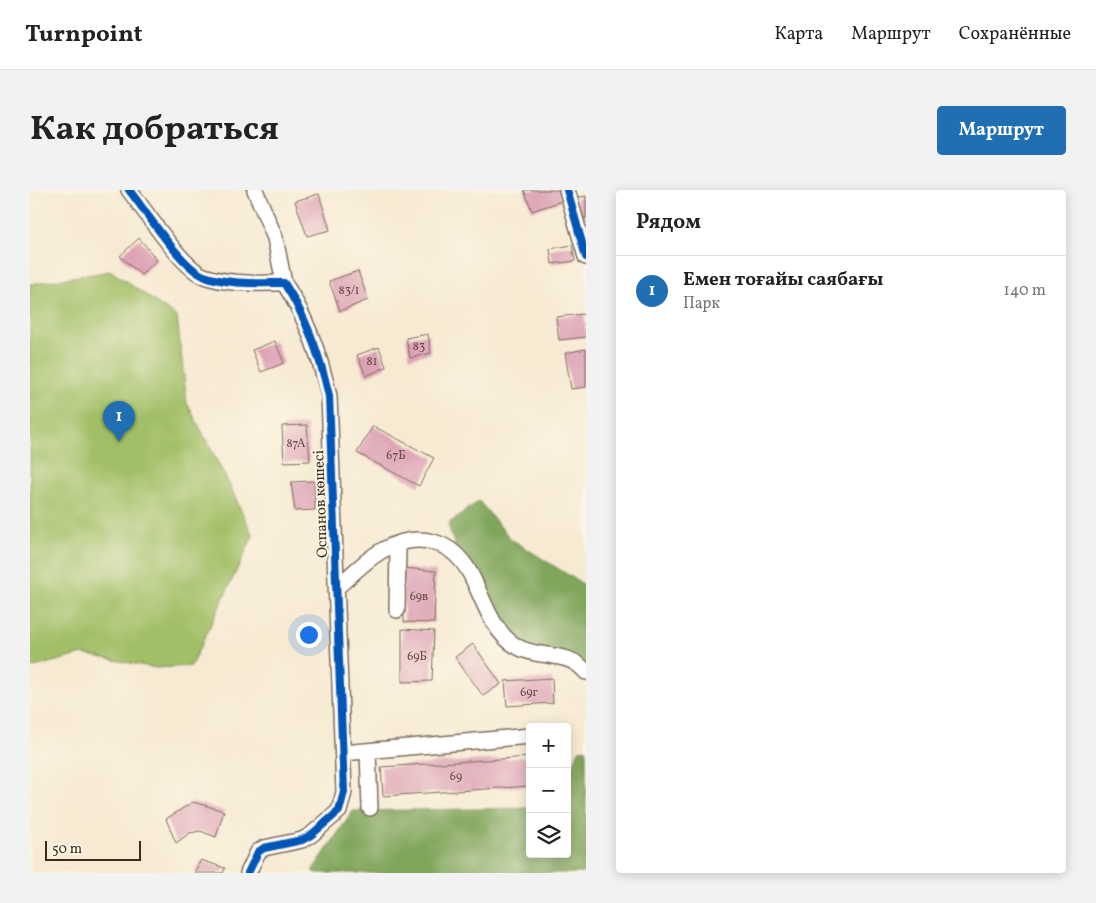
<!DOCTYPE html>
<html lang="ru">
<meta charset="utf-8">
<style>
:root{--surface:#fff;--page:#f2f2f2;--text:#222;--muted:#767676;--line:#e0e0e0;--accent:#1f6fb2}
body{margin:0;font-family:Vollkorn,serif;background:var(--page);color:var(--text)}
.controls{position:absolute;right:15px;bottom:15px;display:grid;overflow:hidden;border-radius:5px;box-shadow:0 2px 12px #0003}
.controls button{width:45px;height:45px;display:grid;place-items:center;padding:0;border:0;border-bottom:1px solid var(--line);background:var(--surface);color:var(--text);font:25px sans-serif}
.scale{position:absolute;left:15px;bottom:12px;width:96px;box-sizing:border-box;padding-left:5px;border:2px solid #3b2a1e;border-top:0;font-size:14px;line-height:18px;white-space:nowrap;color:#3b2a1e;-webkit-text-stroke:4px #fcf5e5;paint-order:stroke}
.you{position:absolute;left:278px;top:444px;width:18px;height:18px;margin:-12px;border:4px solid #fff;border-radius:50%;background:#1a73e8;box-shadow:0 0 0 8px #1a73e833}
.badge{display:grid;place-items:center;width:32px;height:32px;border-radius:50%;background:var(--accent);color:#fff;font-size:16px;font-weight:700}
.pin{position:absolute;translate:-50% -41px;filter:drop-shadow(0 1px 2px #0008)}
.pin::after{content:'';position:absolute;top:26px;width:18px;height:15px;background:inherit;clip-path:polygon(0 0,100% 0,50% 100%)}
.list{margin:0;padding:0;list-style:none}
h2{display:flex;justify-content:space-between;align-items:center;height:65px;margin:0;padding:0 20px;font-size:21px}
h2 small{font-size:16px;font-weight:400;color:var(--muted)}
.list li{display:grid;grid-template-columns:32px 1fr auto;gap:15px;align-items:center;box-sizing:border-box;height:70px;padding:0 20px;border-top:1px solid var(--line)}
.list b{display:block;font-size:19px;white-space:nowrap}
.list p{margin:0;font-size:16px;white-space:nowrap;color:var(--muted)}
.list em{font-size:16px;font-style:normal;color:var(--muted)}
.icon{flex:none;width:28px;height:28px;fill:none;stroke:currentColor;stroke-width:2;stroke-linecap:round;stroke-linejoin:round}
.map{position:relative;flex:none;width:556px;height:683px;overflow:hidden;border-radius:5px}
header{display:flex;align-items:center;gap:30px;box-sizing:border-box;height:70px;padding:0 25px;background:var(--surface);border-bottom:1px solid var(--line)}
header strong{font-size:24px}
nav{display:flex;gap:28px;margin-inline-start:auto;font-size:18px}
.intro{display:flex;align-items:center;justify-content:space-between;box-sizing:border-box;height:120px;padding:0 30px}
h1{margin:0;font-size:35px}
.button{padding:12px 22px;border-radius:5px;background:var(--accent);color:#fff;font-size:18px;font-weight:700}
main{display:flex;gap:30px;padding:0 30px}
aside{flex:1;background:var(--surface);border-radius:5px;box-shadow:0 2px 12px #0003}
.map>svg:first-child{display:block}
.green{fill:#a1bf66;stroke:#6e7442}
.forest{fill:#80a65b;stroke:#5e683c}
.building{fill:#dda2b5}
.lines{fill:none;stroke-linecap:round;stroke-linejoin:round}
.minor-casing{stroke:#7d6d5d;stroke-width:18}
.minor{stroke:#fff;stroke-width:15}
.cycleway-casing{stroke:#fcf5e5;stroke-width:11}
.cycleway{stroke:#0057b8;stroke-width:8}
.labels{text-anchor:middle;stroke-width:4;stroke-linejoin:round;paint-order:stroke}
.number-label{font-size:12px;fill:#644844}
.street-label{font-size:15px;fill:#3b2a1e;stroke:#fcf5e5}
</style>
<header>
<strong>Turnpoint</strong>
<nav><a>Карта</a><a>Маршрут</a><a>Сохранённые</a></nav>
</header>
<div class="intro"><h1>Как добраться</h1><a class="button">Маршрут</a></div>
<main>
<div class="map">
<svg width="556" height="683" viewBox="0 0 556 683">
<rect width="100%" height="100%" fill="#fcf5e5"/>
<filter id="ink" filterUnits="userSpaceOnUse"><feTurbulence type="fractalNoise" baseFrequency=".02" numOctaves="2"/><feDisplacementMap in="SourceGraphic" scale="10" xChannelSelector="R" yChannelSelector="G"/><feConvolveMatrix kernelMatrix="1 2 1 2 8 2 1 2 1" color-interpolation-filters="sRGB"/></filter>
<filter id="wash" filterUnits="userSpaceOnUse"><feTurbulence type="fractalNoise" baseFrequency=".0096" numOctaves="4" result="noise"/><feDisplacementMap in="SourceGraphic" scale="20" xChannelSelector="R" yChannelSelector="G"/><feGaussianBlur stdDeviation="1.12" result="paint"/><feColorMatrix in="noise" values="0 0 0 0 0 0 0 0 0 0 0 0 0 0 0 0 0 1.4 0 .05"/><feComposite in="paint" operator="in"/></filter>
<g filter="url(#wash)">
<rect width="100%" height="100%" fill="#f7ead3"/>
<!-- green -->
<path class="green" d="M81,81L147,127L157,213L198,292L223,346L161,476L126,478L53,464L0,478V94Z"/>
<!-- forest -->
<path class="forest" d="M449,311L481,349L556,396V489L544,475L476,447L428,366L418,334Z
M556,558V683H287L282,681L323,621L500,618V664H537V592L549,560Z"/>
<g id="blocks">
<!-- building -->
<path class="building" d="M494,0H528L532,11L502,21Z
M289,4L300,40L277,46L265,11Z
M556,6V28L550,29L546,8Z
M109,48L127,70L111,85L90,66Z
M542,55L545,71L522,74L520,59Z
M328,81L338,110L310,121L299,91Z
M554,124L556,147L529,150L526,127Z
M398,144L401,163L380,168L376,148Z
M245,151L254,173L231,182L222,160Z
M349,157L356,177L336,186L327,165Z
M556,159V197L541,199L535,163Z
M277,235L280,271L254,272L252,236Z
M343,236L404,268L389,296L327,263Z
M284,291L285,320L265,321L261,292Z
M373,378L406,381L404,433L374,432Z
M372,439L404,441L402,491L372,492Z
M443,454L471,494L453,506L425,467Z
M522,488L523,513L477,516L475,491Z
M500,567V596L353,606L351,577Z
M163,612L194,621L186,647L170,641L160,643L146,653L136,629Z
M171,670L195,678L193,683H164Z"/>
</g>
</g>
<g filter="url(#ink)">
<use href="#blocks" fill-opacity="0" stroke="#7d6d5d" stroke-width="1"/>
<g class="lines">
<!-- minor casing -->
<g class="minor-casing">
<path id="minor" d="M99,0C115,20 152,78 174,86C200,95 228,93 254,93C277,128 290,166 299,206L314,602L309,621L281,645L272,650L234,658L228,662L218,683
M225,0L245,48L254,93
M537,0L556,67
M307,397C322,385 337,368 355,359C388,342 421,349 440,383C453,407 461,441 486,456C508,470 538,459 556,482
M367,420L368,354
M338,561L340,618
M313,563L500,546"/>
</g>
<!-- minor -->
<use href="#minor" class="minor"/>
<!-- cycleway casing -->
<g class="cycleway-casing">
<path id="cycleway" d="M99,0C115,20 152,78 174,86C200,95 228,93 254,93C277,128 290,166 299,206L314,602L309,621L281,645L272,650L234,658L228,662L218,683
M537,0L556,67"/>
</g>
<!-- cycleway -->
<use href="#cycleway" class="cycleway"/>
</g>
</g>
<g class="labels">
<!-- number labels -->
<g class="number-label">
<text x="319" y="104">83/1</text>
<text x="389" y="160">83</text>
<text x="342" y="175">81</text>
<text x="266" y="257">87А</text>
<text x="366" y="269">67Б</text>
<text x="389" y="410">69в</text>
<text x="387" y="470">69Б</text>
<text x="499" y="506">69г</text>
<text x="426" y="590">69</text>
</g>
<!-- street labels -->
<g class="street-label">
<text transform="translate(290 314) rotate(-92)" y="5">Оспанов көшесі</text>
</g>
</g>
</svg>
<div class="controls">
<button>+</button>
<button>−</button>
<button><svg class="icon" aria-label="layers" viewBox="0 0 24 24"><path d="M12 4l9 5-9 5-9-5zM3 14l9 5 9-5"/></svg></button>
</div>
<div class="scale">50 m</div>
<div class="you"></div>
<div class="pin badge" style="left:89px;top:252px">1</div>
</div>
<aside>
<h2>Рядом<small></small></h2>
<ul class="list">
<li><span class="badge">1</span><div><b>Емен тоғайы саябағы</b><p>Парк</p></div><em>140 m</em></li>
</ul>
</aside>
</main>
